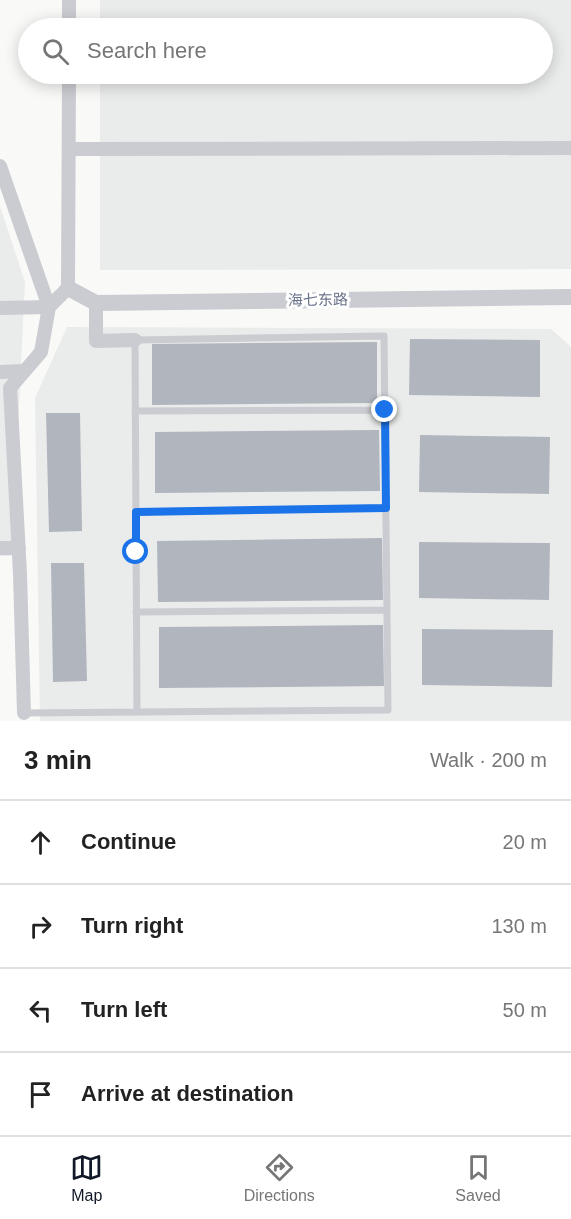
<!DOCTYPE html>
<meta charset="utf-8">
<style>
:root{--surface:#fff;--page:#f2f2f2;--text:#222;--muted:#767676;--line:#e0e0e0;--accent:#111827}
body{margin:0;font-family:Arial,"Noto Sans SC",sans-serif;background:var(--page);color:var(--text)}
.stop{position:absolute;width:18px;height:18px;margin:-14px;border:4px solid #1a73e8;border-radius:50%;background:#fff}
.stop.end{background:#1a73e8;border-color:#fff;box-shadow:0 2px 6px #0008}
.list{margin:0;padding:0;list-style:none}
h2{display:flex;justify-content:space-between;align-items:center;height:78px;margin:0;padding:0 24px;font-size:26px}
h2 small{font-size:20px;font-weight:400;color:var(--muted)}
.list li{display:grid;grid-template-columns:39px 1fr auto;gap:18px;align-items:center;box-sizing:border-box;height:84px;padding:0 24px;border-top:2px solid var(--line)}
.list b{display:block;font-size:22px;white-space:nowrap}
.list em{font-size:20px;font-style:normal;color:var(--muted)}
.icon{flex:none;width:33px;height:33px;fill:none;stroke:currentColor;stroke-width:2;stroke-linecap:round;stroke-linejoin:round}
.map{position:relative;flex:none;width:571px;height:721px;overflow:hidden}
.search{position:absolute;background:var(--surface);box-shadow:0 3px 15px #0003;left:18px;right:18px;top:18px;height:66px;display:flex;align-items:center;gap:15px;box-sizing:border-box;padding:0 21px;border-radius:33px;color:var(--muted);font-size:22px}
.sheet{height:414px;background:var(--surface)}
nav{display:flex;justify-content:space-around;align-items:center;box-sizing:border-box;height:84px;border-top:2px solid var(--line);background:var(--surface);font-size:16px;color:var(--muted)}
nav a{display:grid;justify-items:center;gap:3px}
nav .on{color:var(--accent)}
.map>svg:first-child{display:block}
.built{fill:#eaebeb}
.building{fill:#b0b5be}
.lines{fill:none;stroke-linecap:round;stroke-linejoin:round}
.service{stroke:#caccd1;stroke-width:7}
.minor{stroke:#caccd1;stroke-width:14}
.tertiary{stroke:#caccd1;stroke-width:16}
.route{stroke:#1a73e8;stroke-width:8}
.labels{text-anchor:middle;stroke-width:6;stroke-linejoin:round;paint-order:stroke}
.street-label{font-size:15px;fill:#687289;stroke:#fff}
</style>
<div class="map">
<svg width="571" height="721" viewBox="0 0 571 721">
<rect width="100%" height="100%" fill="#f9faf8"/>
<!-- built -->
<path class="built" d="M100,0H571V269L100,270V74H542V28H100Z
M0,206L25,282L12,556H0Z
M67,327L551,329L571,347V721H40L35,398Z"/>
<!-- building -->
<path class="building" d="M410,339L540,340V397L409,395Z
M377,342V403L152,405V344Z
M46,413H80L82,531L49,532Z
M379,430L380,491L155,493V432Z
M420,435L550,437L549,494L419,492Z
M382,538L383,600L158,602L157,541Z
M419,542L550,543L549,600L419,598Z
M51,563H84L87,681L53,682Z
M383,625L384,686L159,688V627Z
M422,629L553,630L552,687L422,685Z"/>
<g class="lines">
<!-- service -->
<path class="service" d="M135,411L385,410
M136,512L386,508
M136,612L387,610
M24,713L388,710L384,336L135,340L137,712"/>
<!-- minor -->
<path class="minor" d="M69,28V0
M69,149L571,148
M0,166L49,307L0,308
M96,303V341L135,340
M0,372L24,371
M0,548H19
M24,713L20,574L10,388L41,352L49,307L68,288L69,74"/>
<!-- tertiary -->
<path class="tertiary" d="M68,288L96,303L571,297"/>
</g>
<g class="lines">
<!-- route -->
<path class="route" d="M136,552V512L386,508L385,410"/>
</g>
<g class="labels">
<!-- street labels -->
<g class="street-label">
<text transform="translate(318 300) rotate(-1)" y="5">海七东路</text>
</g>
</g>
</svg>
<div class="stop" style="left:136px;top:552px"></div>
<div class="stop end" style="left:385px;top:410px"></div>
<div class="search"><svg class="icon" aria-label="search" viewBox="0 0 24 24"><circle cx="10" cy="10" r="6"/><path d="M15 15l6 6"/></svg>Search here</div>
</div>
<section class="sheet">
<h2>3 min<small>Walk · 200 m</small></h2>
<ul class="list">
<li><svg class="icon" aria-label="ahead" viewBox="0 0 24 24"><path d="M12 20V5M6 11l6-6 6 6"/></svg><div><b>Continue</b></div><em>20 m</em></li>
<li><svg class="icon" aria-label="right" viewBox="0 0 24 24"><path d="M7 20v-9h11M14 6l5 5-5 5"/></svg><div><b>Turn right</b></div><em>130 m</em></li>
<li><svg class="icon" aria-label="left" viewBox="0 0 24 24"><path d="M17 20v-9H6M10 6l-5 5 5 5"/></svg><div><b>Turn left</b></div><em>50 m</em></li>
<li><svg class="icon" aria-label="arrive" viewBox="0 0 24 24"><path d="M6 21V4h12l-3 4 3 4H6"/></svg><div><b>Arrive at destination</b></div></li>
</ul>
</section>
<nav>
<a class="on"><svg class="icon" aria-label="map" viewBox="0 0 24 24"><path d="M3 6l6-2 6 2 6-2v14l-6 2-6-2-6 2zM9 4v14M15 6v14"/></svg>Map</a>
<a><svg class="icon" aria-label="directions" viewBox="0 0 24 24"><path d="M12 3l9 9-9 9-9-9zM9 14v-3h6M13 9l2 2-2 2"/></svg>Directions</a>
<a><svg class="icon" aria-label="saved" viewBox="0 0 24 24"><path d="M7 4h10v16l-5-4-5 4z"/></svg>Saved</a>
</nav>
